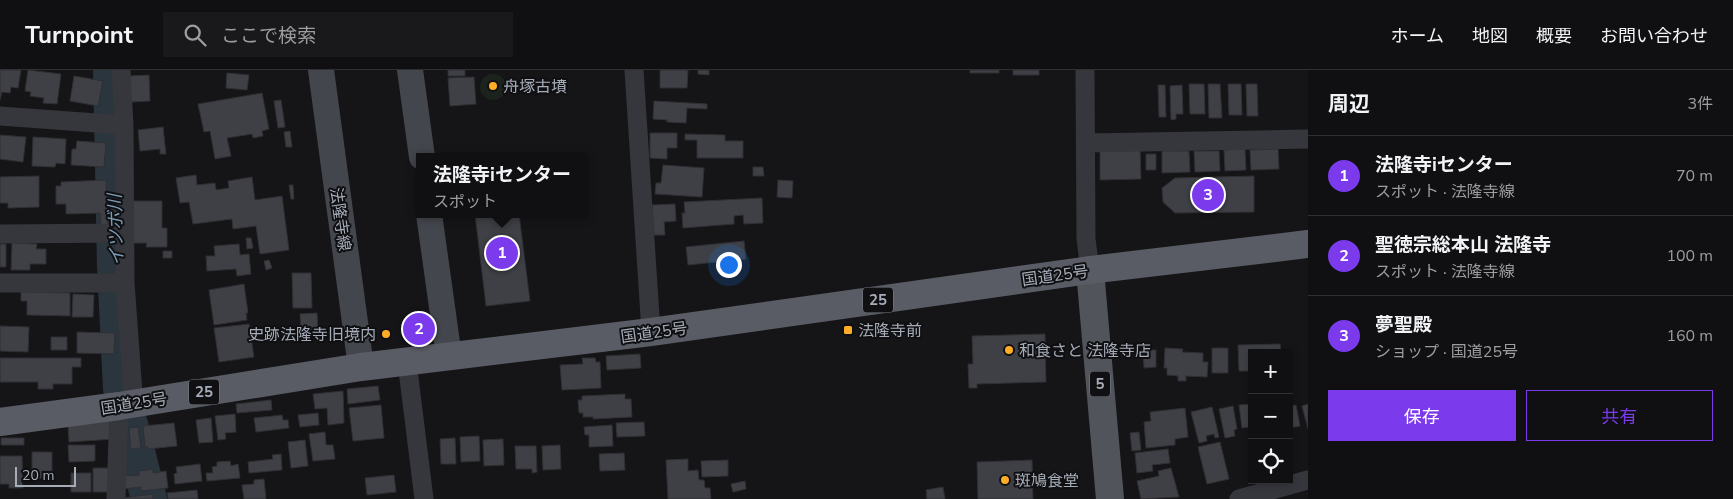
<!DOCTYPE html>
<html lang="ja">
<meta charset="utf-8">
<style>
:root{--surface:#101012;--page:#19191b;--text:#f1f3f6;--muted:#9c9d9f;--line:#303032;--accent:#7c3aed}
body{margin:0;font-family:"Nunito Sans","Noto Sans JP",sans-serif;background:var(--page);color:var(--text)}
.controls{position:absolute;right:15px;bottom:15px;display:grid;overflow:hidden;border-radius:0px;box-shadow:0 2px 8px #0003}
.controls button{width:45px;height:45px;display:grid;place-items:center;padding:0;border:0;border-bottom:1px solid var(--line);background:var(--surface);color:var(--text);font:25px sans-serif}
.scale{position:absolute;left:15px;bottom:12px;width:61px;box-sizing:border-box;padding-left:5px;border:2px solid #a6adb9;border-top:0;font-size:14px;line-height:18px;white-space:nowrap;color:#a6adb9;-webkit-text-stroke:4px #101013;paint-order:stroke}
.you{position:absolute;left:728px;top:194px;width:18px;height:18px;margin:-12px;border:4px solid #fff;border-radius:50%;background:#1a73e8;box-shadow:0 0 0 8px #1a73e833}
.badge{display:grid;place-items:center;width:32px;height:32px;border-radius:50%;background:var(--accent);color:#fff;font-size:16px;font-weight:700}
.pin{position:absolute;translate:-50% -50%;border:2px solid #fff;box-shadow:0 1px 5px #0006}
.popup{position:absolute;left:416px;top:83px;width:172px;height:65px;box-sizing:border-box;display:grid;place-content:center;border-radius:0px;background:var(--surface);filter:drop-shadow(0 1px 4px #0005);font-size:16px;white-space:nowrap;color:var(--muted)}
.popup b{font-size:19px;color:var(--text)}
.popup::after{content:'';position:absolute;left:50%;top:100%;margin-left:-10px;border:10px solid transparent;border-top-color:var(--surface)}
.list{margin:0;padding:0;list-style:none}
h2{display:flex;justify-content:space-between;align-items:center;height:65px;margin:0;padding:0 20px;font-size:21px}
h2 small{font-size:16px;font-weight:400;color:var(--muted)}
.list li{display:grid;grid-template-columns:32px 1fr auto;gap:15px;align-items:center;box-sizing:border-box;height:80px;padding:0 20px;border-top:1px solid var(--line)}
.list b{display:block;font-size:19px;white-space:nowrap}
.list p{margin:0;font-size:16px;white-space:nowrap;color:var(--muted)}
.list em{font-size:16px;font-style:normal;color:var(--muted)}
.actions{display:flex;gap:10px;padding:15px 20px}
.actions a{flex:1;padding:11px 0;border:1px solid var(--accent);border-radius:0px;text-align:center;font-size:18px;color:var(--accent)}
.actions .main{background:var(--accent);color:#fff}
.icon{flex:none;width:28px;height:28px;fill:none;stroke:currentColor;stroke-width:2;stroke-linecap:round;stroke-linejoin:round}
.map{position:relative;flex:none;width:1308px;height:429px;overflow:hidden}
header{display:flex;align-items:center;gap:30px;box-sizing:border-box;height:70px;padding:0 25px;background:var(--surface);border-bottom:1px solid var(--line)}
header strong{font-size:24px}
nav{display:flex;gap:28px;margin-inline-start:auto;font-size:18px}
.search{width:350px;height:45px;background:var(--page);display:flex;align-items:center;gap:12px;box-sizing:border-box;padding:0 18px;border-radius:0px;color:var(--muted);font-size:19px}
main{display:flex}
aside{flex:1;background:var(--surface)}
.map>svg:first-child{display:block}
.green{fill:#1b231c}
.lines{fill:none;stroke-linecap:round;stroke-linejoin:round}
.river{stroke:#2a353d;stroke-width:36}
.building{fill:#3f4045;stroke:#2f2f34}
.minor{stroke:#36373d;stroke-width:19}
.secondary{stroke:#44464d;stroke-width:26}
.primary{stroke:#52545c;stroke-width:28}
.trunk{stroke:#5a5c65;stroke-width:28}
.poi-dot{fill:#ffad26;stroke:#101013;stroke-width:2}
.labels{text-anchor:middle;stroke-width:4;stroke-linejoin:round;paint-order:stroke}
.shield{fill:#101013;stroke:#797e87;stroke-width:1}
.shield-label{font-size:15px;font-weight:bold;fill:#a6adb9}
.poi-label{font-size:16px;fill:#a6adb9;stroke:#101013;text-anchor:start}
.street-label{font-size:16px;fill:#a6adb9;stroke:#101013}
.water-label{font-size:18px;font-style:italic;fill:#7a9db7;stroke:#101013}
</style>
<header>
<strong>Turnpoint</strong>
<div class="search"><svg class="icon" aria-label="search" viewBox="0 0 24 24"><circle cx="10" cy="10" r="6"/><path d="M15 15l6 6"/></svg>ここで検索</div>
<nav><a>ホーム</a><a>地図</a><a>概要</a><a>お問い合わせ</a></nav>
</header>
<main>
<div class="map">
<svg width="1308" height="429" viewBox="0 0 1308 429">
<rect width="100%" height="100%" fill="#151518"/>
<!-- green -->
<path class="green" d="M480 17a13 13 0 1 1 26 0a13 13 0 1 1-26 0Z"/>
<g class="lines">
<!-- river -->
<path class="river" d="M111,0L115,196L121,319
M130,354L149,429"/>
</g>
<!-- building -->
<path class="building" d="M0,0H21L18,18L11,17L10,23L2,22L0,30Z
M28,0L61,4L57,34L43,33L44,28L30,26L31,22L25,21Z
M448,0H465V6H448Z
M660,0H688L687,18H660Z
M698,0H709V5L698,4Z
M970,0H999V3H970Z
M1013,0H1039V5H1013Z
M227,3L249,5L247,20L226,18Z
M149,5L150,31L130,32L129,6Z
M74,6L103,11L98,36L70,31Z
M474,7L476,34L450,36L448,8Z
M1189,14H1204L1205,44H1190Z
M1208,14H1220L1222,48H1209Z
M1228,14H1241L1242,45H1229Z
M1246,14H1257L1258,46H1247Z
M1158,15H1165L1166,47H1159Z
M1182,15L1183,44H1176V49L1171,50L1170,16Z
M262,23L269,59L262,61L263,66L253,68L252,64L227,68L231,86L215,89L210,61L204,62L198,34Z
M281,30L285,57L278,58L274,31Z
M654,31L707,34V39L687,38L686,53L667,52V50L653,49Z
M163,57L166,84H160V79L140,81L138,60Z
M290,61L292,77H286L284,62Z
M650,63H677V78H667V89L650,88Z
M685,64L725,65V71H743V88H697V70H685Z
M0,65L26,67L23,92L0,89Z
M33,67L66,69L65,94L56,93L55,97L32,96Z
M77,71L106,73L104,97L71,95L72,79H76Z
M1140,77L1141,109L1100,110V79Z
M1245,79L1246,100L1225,101L1224,80Z
M1278,79L1279,99L1251,100L1250,80Z
M1162,81H1189L1190,102L1162,103Z
M1194,81H1219L1220,101L1195,102Z
M1146,84H1156V100H1146Z
M663,95L704,98L702,127L655,124L656,113H661Z
M753,97H763L764,106H753Z
M196,105L197,115L215,113L216,120L229,118L228,111L252,107L255,130L282,126L289,180L260,184L256,156L233,159L232,149L193,154L189,132L180,133L176,108Z
M39,106V137L8,138V133H0V107Z
M1254,106V142L1175,143L1163,132L1162,118L1175,108Z
M106,110L108,157H101L100,143L66,144V134H56V116H61V112Z
M778,110L793,111L792,128L777,127Z
M289,115H293L294,129H291Z
M762,128L763,153L744,154L743,145L734,146V154L683,158L682,143H685L684,132Z
M130,131H162V158H167V177H146L147,173H130Z
M675,134L676,151L664,152L665,165H654L652,135Z
M475,144H519L530,231L486,236Z
M246,168H251L253,178L247,179Z
M744,171L746,189L688,195L686,177Z
M12,173L37,174L36,179H46V194H30V200H11Z
M0,174H6V197H0Z
M239,174L240,185L249,184L251,204L237,206L236,199L207,201L206,186H215L214,176Z
M163,181H172V188H163Z
M269,190L272,198L266,200L264,191Z
M292,203H311L312,238H293Z
M244,214L248,243H246L247,250L214,255L209,220Z
M21,222L70,223V246L27,245V231H21Z
M73,224L94,225L93,247H72Z
M317,243L318,261L301,262L300,244Z
M249,254L254,287L219,292L214,258Z
M0,256L29,257L28,282L0,281Z
M77,262L115,263L114,284L77,283Z
M1045,264L1046,312L977,314V318H969L968,294H973L972,266Z
M51,267H67V280H51Z
M1280,274L1281,283H1252V301H1239L1238,275Z
M1165,278L1183,279L1182,282L1203,283V292H1208L1207,307L1186,306V311H1178V306L1167,305V298H1164Z
M1212,278H1228V303H1212Z
M1143,280H1156V297L1144,298Z
M640,284L641,298L607,300L606,286Z
M0,288H81V297H72V314H53V319H38V312H0Z
M582,288H595L596,292H600L601,318L562,320L560,295L583,294Z
M378,316L380,330L348,334L347,319Z
M343,321L344,353L328,355L327,338L315,339L313,324Z
M625,324V329H631L632,347L593,349V347H583V343H579L578,330H582V326Z
M271,330L272,340L237,343L236,334Z
M1252,334V368L1250,369L1249,357L1242,358L1239,335Z
M1308,334V359L1302,336Z
M381,335L384,368L353,371L349,338Z
M1296,335L1300,356L1289,358V336Z
M1233,336L1237,359L1234,360L1235,366L1225,368L1219,339Z
M1212,337L1219,367L1215,368L1214,364L1206,366L1207,371L1199,373L1191,342Z
M1185,338L1188,367L1175,369V375L1146,378L1144,352L1151,351L1150,342Z
M318,343L319,355L300,357L298,345Z
M235,344L236,362L225,363L226,369L218,370L215,346Z
M282,345L283,350H288L289,358L256,362L254,348Z
M211,348L213,372L199,373L196,350Z
M113,349L114,369L69,372L68,355L103,352V350Z
M644,352L645,366L617,367L616,353Z
M174,353L177,376L148,379V377H145L143,356Z
M612,355L613,376L589,377V365H585L584,357Z
M138,357L141,378L131,379L129,358Z
M325,362L326,375H333L335,389L313,391L309,364Z
M1139,362L1141,380L1132,381L1130,363Z
M479,366L480,391L461,392L460,367Z
M1,368H24V375H1Z
M455,368L456,394H441L440,369Z
M503,369L504,395L484,396L483,370Z
M305,370L308,396L291,398L288,372Z
M1220,372L1229,409L1207,414L1198,377Z
M68,375H95V391L69,392Z
M560,375L561,399L543,400L542,376Z
M515,376H536L537,402L532,403V399H516Z
M1168,379L1170,393L1152,395L1153,401L1137,403L1135,383Z
M32,382H52V401H42V408L32,409Z
M624,383L625,400L600,401L599,384Z
M281,384L282,400L249,403L248,392L273,389L272,385Z
M0,386H22L23,418H9V414H0Z
M688,389V401L698,400L699,410H704L705,418H710L711,429H668L666,390Z
M728,390V406L702,407L701,391Z
M1032,390L1033,429H978L977,392Z
M230,391L231,396L238,394L240,408L207,411L206,403H213L212,397L217,396V392Z
M200,394L202,411L175,414L174,404L177,403L176,397Z
M93,398H111V422H93Z
M1171,398L1179,427L1141,429L1137,411L1159,406L1158,401Z
M153,399V403L166,401L168,418L141,421V417L124,419L122,406L139,405V401Z
M71,403H91V422H71Z
M394,405L396,422L367,425L365,408Z
M264,409L266,429H244L242,415L254,414V410Z
M745,411L746,419L733,422L731,414Z
M943,417L945,429H927L926,420Z
M197,420L198,429H168L167,423Z
M153,424V429H122V428Z"/>
<g class="lines">
<!-- minor -->
<path class="minor" d="M121,0L124,55L125,213L133,323
M634,0L651,262
M1085,0L1086,169L1090,200
M0,46L124,55
M1086,73L1308,69
M0,164L125,163
M0,213H125
M407,292L424,429
M116,429L119,336
M1239,429L1308,410"/>
<!-- secondary -->
<path class="secondary" d="M321,0L361,297
M410,0L422,87
M429,144L449,287"/>
<!-- primary -->
<path class="primary" d="M1090,200L1110,429"/>
<!-- trunk -->
<path class="trunk" d="M0,352L119,336L361,297L651,262L1090,200L1308,174"/>
</g>
<!-- markers -->
<g class="poi-dot">
<circle cx="493" cy="16" r="5"/>
<rect x="843" y="255" width="10" height="10" rx="2.5"/>
<circle cx="386" cy="264" r="5"/>
<circle cx="1009" cy="280" r="5"/>
<circle cx="1005" cy="410" r="5"/>
</g>
<g class="labels">
<!-- shield labels -->
<g class="shield">
<rect x="863" y="217.5" width="30" height="25" rx="4"/>
<rect x="1090" y="301.5" width="20" height="25" rx="4"/>
<rect x="189" y="309.5" width="30" height="25" rx="4"/>
</g>
<g class="shield-label">
<text x="878" y="235">25</text>
<text x="1100" y="319">5</text>
<text x="204" y="327">25</text>
</g>
<!-- poi labels -->
<g class="poi-label">
<text x="503" y="22">舟塚古墳</text>
<text x="858" y="266">法隆寺前</text>
<text x="376" y="270" text-anchor="end">史跡法隆寺旧境内</text>
<text x="1019" y="286">和食さと 法隆寺店</text>
<text x="1015" y="416">斑鳩食堂</text>
</g>
<!-- street labels -->
<g class="street-label">
<text transform="translate(341 149) rotate(82)" y="6">法隆寺線</text>
<text transform="translate(1055 205) rotate(-8)" y="6">国道25号</text>
<text transform="translate(654 262) rotate(-8)" y="6">国道25号</text>
<text transform="translate(134 333) rotate(-9)" y="6">国道25号</text>
</g>
<!-- water labels -->
<g class="water-label">
<text transform="translate(116 160) rotate(-92)" y="6">イツボ川</text>
</g>
</g>
</svg>
<div class="controls">
<button>+</button>
<button>−</button>
<button><svg class="icon" aria-label="locate" viewBox="0 0 24 24"><circle cx="12" cy="12" r="6"/><path d="M12 2v4M12 18v4M2 12h4M18 12h4"/></svg></button>
</div>
<div class="scale">20 m</div>
<div class="you"></div>
<div class="pin badge" style="left:502px;top:183px">1</div>
<div class="popup"><b>法隆寺iセンター</b>スポット</div>
<div class="pin badge" style="left:419px;top:259px">2</div>
<div class="pin badge" style="left:1208px;top:125px">3</div>
</div>
<aside>
<h2>周辺<small>3件</small></h2>
<ul class="list">
<li><span class="badge">1</span><div><b>法隆寺iセンター</b><p>スポット · 法隆寺線</p></div><em>70 m</em></li>
<li><span class="badge">2</span><div><b>聖徳宗総本山 法隆寺</b><p>スポット · 法隆寺線</p></div><em>100 m</em></li>
<li><span class="badge">3</span><div><b>夢聖殿</b><p>ショップ · 国道25号</p></div><em>160 m</em></li>
</ul>
<div class="actions"><a class="main">保存</a><a>共有</a></div>
</aside>
</main>
